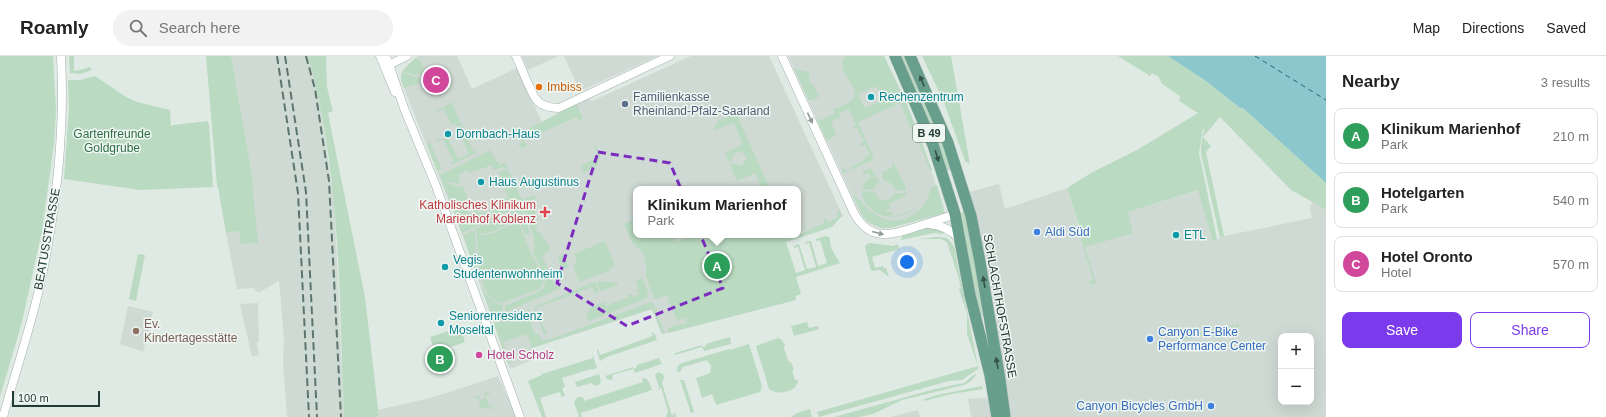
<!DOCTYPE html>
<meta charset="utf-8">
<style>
:root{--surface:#fff;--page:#f2f2f2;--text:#222;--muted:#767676;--line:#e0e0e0;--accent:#7c3aed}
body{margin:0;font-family:Arial,sans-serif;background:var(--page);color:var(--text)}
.controls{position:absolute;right:12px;bottom:12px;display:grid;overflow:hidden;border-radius:8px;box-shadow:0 4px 16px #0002}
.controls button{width:36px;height:36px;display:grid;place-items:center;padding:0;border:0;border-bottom:1px solid var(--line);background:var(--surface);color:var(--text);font:20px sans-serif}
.scale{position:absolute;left:12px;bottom:10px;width:88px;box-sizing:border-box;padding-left:4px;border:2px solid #223a32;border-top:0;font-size:11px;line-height:14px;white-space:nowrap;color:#223a32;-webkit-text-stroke:3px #f0f7f3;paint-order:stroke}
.you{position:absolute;left:907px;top:206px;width:14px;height:14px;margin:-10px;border:3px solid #fff;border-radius:50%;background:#1a73e8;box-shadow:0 0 0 6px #1a73e833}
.badge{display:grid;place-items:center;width:26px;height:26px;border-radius:50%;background:var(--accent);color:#fff;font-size:13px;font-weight:700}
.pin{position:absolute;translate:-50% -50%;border:2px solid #fff;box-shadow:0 1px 4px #0006}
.popup{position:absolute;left:633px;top:130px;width:168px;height:52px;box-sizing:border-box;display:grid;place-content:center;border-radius:8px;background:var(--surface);filter:drop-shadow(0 1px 3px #0005);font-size:13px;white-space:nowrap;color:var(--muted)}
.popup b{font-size:15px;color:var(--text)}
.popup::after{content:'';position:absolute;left:50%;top:100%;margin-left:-8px;border:8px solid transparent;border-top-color:var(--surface)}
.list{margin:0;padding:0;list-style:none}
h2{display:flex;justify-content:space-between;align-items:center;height:52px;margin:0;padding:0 16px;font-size:17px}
h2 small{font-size:13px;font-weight:400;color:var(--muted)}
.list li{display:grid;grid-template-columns:26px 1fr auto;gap:12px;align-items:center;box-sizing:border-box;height:56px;margin:0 8px 8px;padding:0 8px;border:1px solid var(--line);border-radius:8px}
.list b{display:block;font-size:15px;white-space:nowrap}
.list p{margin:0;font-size:13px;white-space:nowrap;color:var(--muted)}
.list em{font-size:13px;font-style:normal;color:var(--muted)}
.actions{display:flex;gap:8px;padding:12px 16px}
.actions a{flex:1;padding:9px 0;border:1px solid var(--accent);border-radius:8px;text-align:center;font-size:14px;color:var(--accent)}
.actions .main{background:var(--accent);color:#fff}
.icon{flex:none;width:22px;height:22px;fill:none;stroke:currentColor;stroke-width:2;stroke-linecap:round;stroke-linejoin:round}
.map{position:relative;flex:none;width:1326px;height:361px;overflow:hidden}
header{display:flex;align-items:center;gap:24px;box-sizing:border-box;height:56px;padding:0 20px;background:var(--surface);border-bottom:1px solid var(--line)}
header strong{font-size:19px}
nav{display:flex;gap:22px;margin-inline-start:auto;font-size:14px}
.search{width:280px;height:36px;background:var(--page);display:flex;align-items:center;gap:10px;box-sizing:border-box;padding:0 14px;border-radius:22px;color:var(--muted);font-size:15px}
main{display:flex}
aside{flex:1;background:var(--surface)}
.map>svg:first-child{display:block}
.built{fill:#cfdad4;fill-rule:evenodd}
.green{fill:#badac1}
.water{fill:#8bc7cd}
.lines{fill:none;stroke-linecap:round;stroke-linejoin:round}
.ferry{stroke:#1f6972;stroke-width:1;stroke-dasharray:5 4;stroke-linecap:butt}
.tertiary-casing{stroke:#a3b2ac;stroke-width:9}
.primary-casing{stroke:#bdc4c2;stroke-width:12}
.tertiary{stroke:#fff;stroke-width:8}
.primary{stroke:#679e8c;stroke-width:11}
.rail{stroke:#5c756d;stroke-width:2;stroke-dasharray:8 4;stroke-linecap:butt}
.oneway{fill:#335348}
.oneway2{fill:#909c98}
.marked{fill:none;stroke:#7b2cbf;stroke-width:3;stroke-dasharray:8 5;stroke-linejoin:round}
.food-dot{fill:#e8710a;stroke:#f0f7f3;stroke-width:1.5}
.culture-dot{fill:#0f9aa8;stroke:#f0f7f3;stroke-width:1.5}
.service-dot{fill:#5c6f8a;stroke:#f0f7f3;stroke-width:1.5}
.health-dot{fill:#e0444e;stroke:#f0f7f3;stroke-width:1.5}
.shop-dot{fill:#3f7fe0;stroke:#f0f7f3;stroke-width:1.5}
.education-dot{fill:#8d6e63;stroke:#f0f7f3;stroke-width:1.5}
.hotel-dot{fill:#d1479c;stroke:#f0f7f3;stroke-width:1.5}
.labels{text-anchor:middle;stroke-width:3;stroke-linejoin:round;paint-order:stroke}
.shield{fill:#f0f7f3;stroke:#60736c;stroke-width:1}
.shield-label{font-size:11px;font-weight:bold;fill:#223a32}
.food-label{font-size:12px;fill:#c56008;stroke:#f0f7f3;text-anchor:start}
.service-label{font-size:12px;fill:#4e5e75;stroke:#f0f7f3;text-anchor:start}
.culture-label{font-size:12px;fill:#0d838f;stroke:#f0f7f3;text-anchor:start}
.park-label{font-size:12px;fill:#2e6e43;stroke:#f0f7f3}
.health-label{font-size:12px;fill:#be3a42;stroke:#f0f7f3;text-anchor:end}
.shop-label{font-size:12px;fill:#366cbe;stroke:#f0f7f3;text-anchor:start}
.street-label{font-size:12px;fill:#223a32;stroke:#f0f7f3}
.education-label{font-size:12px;fill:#785e54;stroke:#f0f7f3;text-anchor:start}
.hotel-label{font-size:12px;fill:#b23c85;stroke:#f0f7f3;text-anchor:start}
</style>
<header>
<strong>Roamly</strong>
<div class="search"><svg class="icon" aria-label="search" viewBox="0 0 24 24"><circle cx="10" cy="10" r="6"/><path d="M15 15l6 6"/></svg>Search here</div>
<nav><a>Map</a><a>Directions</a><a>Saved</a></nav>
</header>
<main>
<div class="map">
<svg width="1326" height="361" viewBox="0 0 1326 361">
<rect width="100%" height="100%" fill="#e0eae5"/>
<!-- built -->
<path class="built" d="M231,0H308L319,42L334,144L344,361H287L283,307L284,283L279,225L258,237L254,232L237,233L226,177L239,175L253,124Z
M418,0H457L472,33L517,12L542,66L588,42L592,45L691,0H769L843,160L828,167L798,178V133H636V179H795L783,183L796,244L662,278L652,253L532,292L536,303L510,313L463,181L401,25V19L404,12Z
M522,0H559L528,14Z
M564,0H658L580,35Z
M788,0H884L901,35L922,86L945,157L890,172L877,171L866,164L860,157Z
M999,128L1005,153L1067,132L1085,191L1128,156L1199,134L1213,186L1224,180L1312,162L1310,152L1312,146L1321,149L1326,154V361H1010L984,196L969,136ZM1281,280H1311V346H1281Z
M258,247L259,286L257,287L259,299L252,301L240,248Z
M128,250L153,256L143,296L120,288Z
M498,320L517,361H379L378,354L434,341Z
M985,342L988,344L993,361H971L968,343Z
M918,354L920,361H891L906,357Z"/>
<!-- green -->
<path class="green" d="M0,0H53L56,54L54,88L42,175L22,266L0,341Z
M69,0H74V15L80,14L90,11L92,14L80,18L70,17Z
M206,0H231L253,124L252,126L258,187L241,188L239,175L226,177L218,131L217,130Z
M308,0H326L327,31L333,55L328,57L365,241L379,361H344C339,240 341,117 308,0Z
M846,0H884L909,53L932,114H930L918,85L917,86L900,47L898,48L893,37L882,42L876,30L858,38L865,52L892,40L896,49L858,66L873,100V104L842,118V114L845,112L846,115L851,113V111L864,105L865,101L870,99L865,89L861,90L860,88L864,85L857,72L854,73L853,71L856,69L849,53L839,57L840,61L831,65L836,79L827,85L816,62L817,61L819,65L835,57L833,53C839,51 846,49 851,45C866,34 831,14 846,0Z
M898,0H906L933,55L952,114H946Z
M922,0H951L970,108L965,105L964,102L943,44Z
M1118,0H1168L1206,25L1240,52H1243L1326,127V154C1320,149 1315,148 1309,144C1302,141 1299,137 1292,135L1220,61L1203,81L1211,90L1206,96L1224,180L1220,182L1201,97V89L1204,74L1203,72L1199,97L1217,183L1213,186L1198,134L1128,156L1133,177L1085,191L1096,227L1090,229L1089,226L1093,224L1080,181L1082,179L1067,132L1091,117L1137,94L1198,57L1179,45L1180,40L1162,28L1159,22V21L1152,17L1150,20Z
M415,2L421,5L424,12L422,19L418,17L417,20L403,15Z
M794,13L808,16L810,22L809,23L811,28H813L819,41L809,45Z
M402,16L420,23L419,27L404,32L401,22Z
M95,20L126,41L137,46L170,54L171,71L173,69L208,65V67H209L213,131L140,134L64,123L69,53L68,24H80Z
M455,45L456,46L452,48L461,68L465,67L457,71L455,67L451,68L444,53L428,59Z
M576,48L582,60L581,64L579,65L577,61L524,84L527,90L523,92L519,90L518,88L522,87L519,78Z
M736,57L770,133H762L755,117L737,125L730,108L733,107L739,110L742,109L746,104V100L741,96H737L733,99L732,104L729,106L725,97L743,88L734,67L715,74L714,71L718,65Z
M466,69L463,72L474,96L478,95V96L451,109L450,107L454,106L443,83L438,86L436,82H438L439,84L444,82L445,84L448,82L458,103L469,98L457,72Z
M432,84L430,87L442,113L439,114H437L427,88Z
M595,84L594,87L600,98L598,109L584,117L581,110L598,101L593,86Z
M490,94L497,106H498L500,109L505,106L508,113L503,111L494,114L492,109L469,117L468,114L459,118L458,121L460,128L451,126L447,127L459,131L463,130L467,140L466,154L469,157H473V153H477V151L479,152L478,157H482L483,153H484V157L491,158L492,154L502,150L504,143L506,142L509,144L513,153L462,177L440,119Z
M893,105L906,132L905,135L895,134L891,127L883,124L882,116L888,114L892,111Z
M871,112L876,122H878L879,126L876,129L874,134L862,133L864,127L871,121L869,117L862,119L863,116Z
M504,114L509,115L522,144L533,139L535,140L537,142L515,152L511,143L508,142L499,116Z
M937,129L945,157L890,172H881L869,167L863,161L852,139C862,144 867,155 878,160C901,173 927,156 931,131Z
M862,135L875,136L878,142C885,146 892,144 894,137H906L907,139L889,148L891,152L885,155L893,157L892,160L901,159L918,152C902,163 882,165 868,150C864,145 862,142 862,135Z
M531,146L536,153L535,159L538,170L535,172L537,177L540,176L543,182L550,190L549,195L542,199L555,230L559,228L560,231L559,233L505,256V250L540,235L544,231L546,223L533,196L535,191L533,186L534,181L524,155L522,156L530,177L525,179L516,154Z
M839,153L842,160L832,171L786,186L796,217L805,214L798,191L794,192V190L799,188L807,213L816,211L809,187L805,188V186L811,185L818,210L827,207L820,184L816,185V183L825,180L830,181C829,192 835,198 840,207L796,221L801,238L795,240L796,244L668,277V272L682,267L687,268L685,262L677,264L669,245L666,246V245L669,243L667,239L655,244L646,221V208L643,197L641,194L633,188L624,168L636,162V179H674L677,186L692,179H782L783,183L798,179L824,167L823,164L826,162L828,166L838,161L837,157Z
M966,153L984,261L981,260L978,250L959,159Z
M514,155L517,163L494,175L477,179L475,173Z
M518,165L529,193L540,214L543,226L539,233L501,247C478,242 478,199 477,180L493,177Z
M927,172H931L945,175L943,178L934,177L901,184L902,179Z
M474,174C477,184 475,193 476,203C476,219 484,246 503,249L502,257L495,260L494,257L491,258L463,179Z
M937,181L947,182L954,190L978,310V313L962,324L949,325L819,361L817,356L978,310L967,278V258L959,233L961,232L959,226H960L947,186L941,183H917Z
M605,185L615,210L609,212V215L579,226L573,209L577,207L574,198Z
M870,187L893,190L898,188L899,193L872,201L875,212L883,210L884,212H886L889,221L880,214L871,215L865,191L867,188Z
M138,198L145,199L136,245L129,243Z
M564,198L569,211L562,213L558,202L559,200Z
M640,222L643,223L648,237L647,242L589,265L586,257L589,256L588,253L605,246L606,250L628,241L627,239L632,238L633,241L639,239L638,235L635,236L634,235L639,233L636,225Z
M599,225L618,227V229L602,235H600L598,227Z
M594,226L596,227L599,235L595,237L592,231L536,252L543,270L547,276V279H544L534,251Z
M651,246L653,247L665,278H662L652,253L532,292L527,278L503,286L511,308H508L494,268L529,254L533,260L529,262L535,279L539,278L542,284H548Z
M807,266L809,272L818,270L819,273L794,280L791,270Z
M1238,268L1239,271L1178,285L1174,270H1177L1180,281Z
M460,271L465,286L435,297L430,281Z
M651,276L655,278L657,284L607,301L600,305L597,295L598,293L600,299L653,280Z
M730,281L731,288L704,295L702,291L675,299V297L702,289V291L706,290V288Z
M778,282L781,283L785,289L784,292L788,305L791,306L794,314H792L795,324H798C798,336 778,340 769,333L756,290Z
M749,288L762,330L760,336L716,349L712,338L702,342L696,322L710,317L711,310L707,304L683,311L680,316H678L677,312L679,308L729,293L730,294Z
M453,293L455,297V305L429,310L425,302Z
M592,296L597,312L592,314L591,313L562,322L565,331L562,332L565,340L562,341L560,336L540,342L546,361H542L528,325L542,319L534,299L542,318L593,302Z
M659,302L662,308L635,317L633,313L612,319L613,324L607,323L605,320L633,311V313L636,312L637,309Z
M658,316L663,318L664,322L662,327L672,360L675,356L676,361H666L668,355L661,331L658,335L659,331L655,319Z
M599,318L601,325L600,328L595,330L591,327L577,331L575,326Z
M975,318L976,319L971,325L964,329L902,344L873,358L859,361H834L935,333L964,327Z
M642,322C649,322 650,328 652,334L581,357L582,361H579L574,346L578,341H583L584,345L643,326Z
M680,324H684L694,356L691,357Z
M982,330L983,333L952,338L924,345V343L937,339Z
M489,336L490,338L485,339L489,350L493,349L495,354H493L492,351L481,353L478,341L474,342V341L479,339L480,344L485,342L484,337Z
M810,353L812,361H791L797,357Z"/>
<!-- water -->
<path class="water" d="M1168,0H1326V127L1243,52H1240L1206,25Z"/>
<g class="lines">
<!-- ferry -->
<path class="ferry" d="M1255,0L1326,44"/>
<!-- tertiary casing -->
<g class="tertiary-casing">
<path id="tertiary" d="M380,0L395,36
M386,0L404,52L436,130L520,361
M516,0C521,10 530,35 536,43C541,50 551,52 559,52L670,0
M782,0L854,157C870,186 890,179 916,171C929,167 942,163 955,158
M385,11L407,0
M929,168C941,169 952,174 960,184
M3,361C15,317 30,274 40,229C56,155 65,77 61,0"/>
</g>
<!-- primary casing -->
<g class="primary-casing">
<path id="primary" d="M895,0L933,89L955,158L970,239L990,319L997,361
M910,0L948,87L971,160L980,206L1000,324L1005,361"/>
</g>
<!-- tertiary -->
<use href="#tertiary" class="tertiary"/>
<!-- primary -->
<use href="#primary" class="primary"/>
<!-- rail -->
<path class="rail" d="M277,0L298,137L309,361
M285,0L306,136L317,361
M306,0L315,33L329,125L341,361"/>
</g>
<!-- one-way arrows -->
<defs><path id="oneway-solid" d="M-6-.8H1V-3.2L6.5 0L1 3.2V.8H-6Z"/></defs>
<g class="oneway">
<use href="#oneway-solid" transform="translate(922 25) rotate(-113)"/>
<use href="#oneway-solid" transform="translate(937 100) rotate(72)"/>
<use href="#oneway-solid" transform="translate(984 226) rotate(-99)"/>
<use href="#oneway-solid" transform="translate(997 307) rotate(-100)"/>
</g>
<g class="oneway2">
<use href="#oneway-solid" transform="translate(810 62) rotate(65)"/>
<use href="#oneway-solid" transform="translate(878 177) rotate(15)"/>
</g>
<!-- marked area -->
<path class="marked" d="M598,96L670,107L723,232L627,270L557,227Z"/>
<!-- markers -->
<circle class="food-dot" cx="539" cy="31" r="4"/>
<g class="culture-dot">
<circle cx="871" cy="41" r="4"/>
<circle cx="448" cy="78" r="4"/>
<circle cx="481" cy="126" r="4"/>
<circle cx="1176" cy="179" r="4"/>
<circle cx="445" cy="211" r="4"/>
<circle cx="441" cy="267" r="4"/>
</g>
<circle class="service-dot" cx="625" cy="48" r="4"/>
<path class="health-dot" d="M543 150h4v4h4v4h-4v4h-4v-4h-4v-4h4z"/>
<g class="shop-dot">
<circle cx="1037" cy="176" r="4"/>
<circle cx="1150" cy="283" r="4"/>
<circle cx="1211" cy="350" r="4"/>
</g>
<circle class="education-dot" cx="136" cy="275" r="4"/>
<circle class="hotel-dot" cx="479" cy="299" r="4"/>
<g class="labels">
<!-- shield labels -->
<rect class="shield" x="913" y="68" width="32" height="18" rx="3"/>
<g class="shield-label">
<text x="929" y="81">B 49</text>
</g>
<!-- food labels -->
<g class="food-label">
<text x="547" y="35">Imbiss</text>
</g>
<!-- service labels -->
<g class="service-label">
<text x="633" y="45">Familienkasse<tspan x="633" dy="14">Rheinland-Pfalz-Saarland</tspan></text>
</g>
<!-- culture labels -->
<g class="culture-label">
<text x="879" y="45">Rechenzentrum</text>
<text x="456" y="82">Dornbach-Haus</text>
<text x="489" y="130">Haus Augustinus</text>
<text x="1184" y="183">ETL</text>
<text x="453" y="208">Vegis<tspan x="453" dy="14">Studentenwohnheim</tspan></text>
<text x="449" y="264">Seniorenresidenz<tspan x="449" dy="14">Moseltal</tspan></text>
</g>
<!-- park labels -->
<g class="park-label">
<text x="112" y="82">Gartenfreunde<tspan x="112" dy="14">Goldgrube</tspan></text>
</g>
<!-- health labels -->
<g class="health-label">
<text x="536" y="153">Katholisches Klinikum<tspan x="536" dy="14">Marienhof Koblenz</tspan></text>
</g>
<!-- shop labels -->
<g class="shop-label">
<text x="1045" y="180">Aldi Süd</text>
<text x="1158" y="280">Canyon E-Bike<tspan x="1158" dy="14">Performance Center</tspan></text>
<text x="1203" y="354" text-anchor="end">Canyon Bicycles GmbH</text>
</g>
<!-- street labels -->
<g class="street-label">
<text transform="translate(47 183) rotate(-80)" y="4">BEATUSSTRASSE</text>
<text transform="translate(1000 250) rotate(80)" y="4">SCHLACHTHOFSTRASSE</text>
</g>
<!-- education labels -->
<g class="education-label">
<text x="144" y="272">Ev.<tspan x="144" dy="14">Kindertagesstätte</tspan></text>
</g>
<!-- hotel labels -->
<g class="hotel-label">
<text x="487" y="303">Hotel Scholz</text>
</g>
</g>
</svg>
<div class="controls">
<button>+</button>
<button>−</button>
</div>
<div class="scale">100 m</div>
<div class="you"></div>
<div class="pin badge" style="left:717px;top:210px;background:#2e9e5b">A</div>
<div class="popup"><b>Klinikum Marienhof</b>Park</div>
<div class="pin badge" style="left:440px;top:303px;background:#2e9e5b">B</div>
<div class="pin badge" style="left:436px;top:24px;background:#d1479c">C</div>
</div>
<aside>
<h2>Nearby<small>3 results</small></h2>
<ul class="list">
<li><span class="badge" style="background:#2e9e5b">A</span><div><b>Klinikum Marienhof</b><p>Park</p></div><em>210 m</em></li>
<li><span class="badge" style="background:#2e9e5b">B</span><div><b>Hotelgarten</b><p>Park</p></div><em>540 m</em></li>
<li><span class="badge" style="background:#d1479c">C</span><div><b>Hotel Oronto</b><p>Hotel</p></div><em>570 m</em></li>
</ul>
<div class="actions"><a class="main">Save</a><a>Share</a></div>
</aside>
</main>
